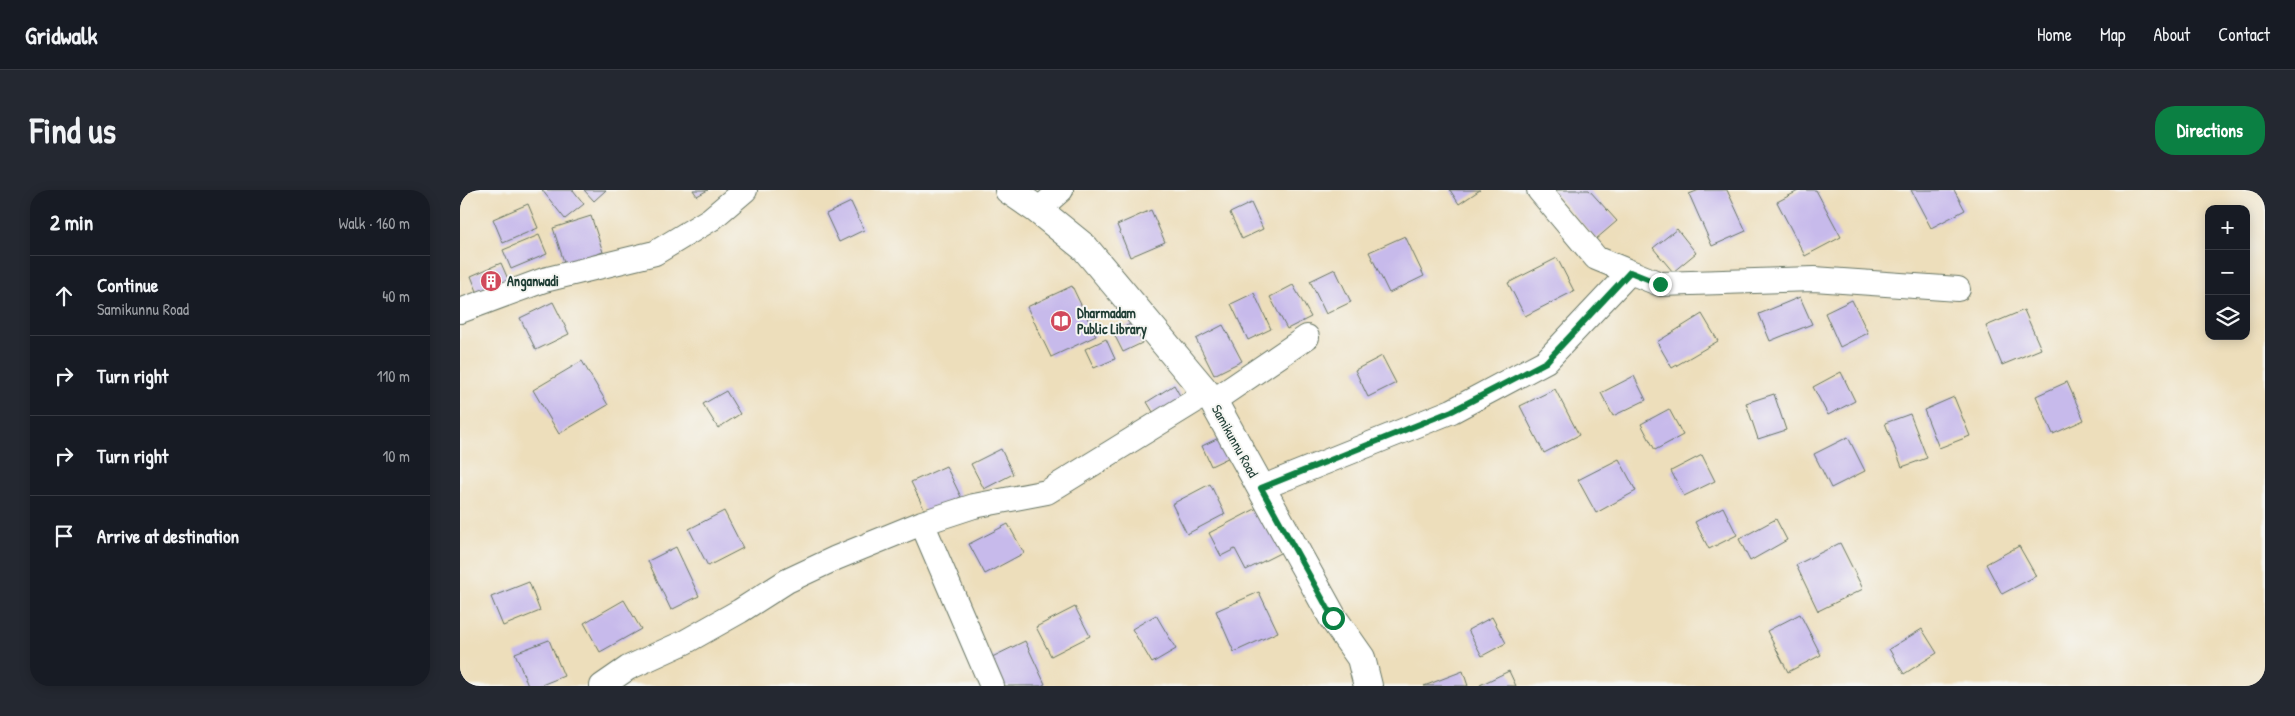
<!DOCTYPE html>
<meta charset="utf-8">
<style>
:root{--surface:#171b24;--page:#242831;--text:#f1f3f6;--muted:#9ea1a6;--line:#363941;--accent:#0b8043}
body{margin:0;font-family:"Patrick Hand",sans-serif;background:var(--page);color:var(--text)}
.controls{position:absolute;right:15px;top:15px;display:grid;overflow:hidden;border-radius:10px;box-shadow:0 2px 12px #0003}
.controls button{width:45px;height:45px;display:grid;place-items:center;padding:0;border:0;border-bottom:1px solid var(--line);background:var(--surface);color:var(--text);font:25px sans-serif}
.stop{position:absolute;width:15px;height:15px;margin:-11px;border:4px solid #0b8043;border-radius:50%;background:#fff}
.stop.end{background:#0b8043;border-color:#fff;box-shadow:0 1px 5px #0008}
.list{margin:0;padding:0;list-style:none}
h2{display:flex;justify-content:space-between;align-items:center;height:65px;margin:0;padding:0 20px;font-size:21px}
h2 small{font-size:16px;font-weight:400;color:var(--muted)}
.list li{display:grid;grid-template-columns:32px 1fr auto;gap:15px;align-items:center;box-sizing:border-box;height:80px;padding:0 20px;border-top:1px solid var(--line)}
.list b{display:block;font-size:19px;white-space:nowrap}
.list p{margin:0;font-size:16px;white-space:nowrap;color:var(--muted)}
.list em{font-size:16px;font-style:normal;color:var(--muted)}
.icon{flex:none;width:28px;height:28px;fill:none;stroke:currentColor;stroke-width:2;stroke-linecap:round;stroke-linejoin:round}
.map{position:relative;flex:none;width:1805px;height:496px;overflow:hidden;border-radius:20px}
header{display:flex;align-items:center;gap:30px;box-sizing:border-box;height:70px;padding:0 25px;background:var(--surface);border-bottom:1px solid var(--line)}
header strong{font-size:24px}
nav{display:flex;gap:28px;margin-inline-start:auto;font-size:18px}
.intro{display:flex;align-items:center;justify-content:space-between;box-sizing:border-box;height:120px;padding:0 30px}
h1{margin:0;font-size:35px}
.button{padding:12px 22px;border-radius:20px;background:var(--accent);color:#fff;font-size:18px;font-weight:700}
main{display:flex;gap:30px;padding:0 30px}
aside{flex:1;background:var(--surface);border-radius:20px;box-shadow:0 2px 12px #0003}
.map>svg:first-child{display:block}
.building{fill:#c7baeb}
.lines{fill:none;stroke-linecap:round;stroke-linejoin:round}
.minor-casing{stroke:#677563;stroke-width:26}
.secondary-casing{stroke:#677563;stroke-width:30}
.minor{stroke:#fff;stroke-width:24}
.secondary{stroke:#fff;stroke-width:28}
.route{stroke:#0b8043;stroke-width:6}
.labels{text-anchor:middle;stroke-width:4;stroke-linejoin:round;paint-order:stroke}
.poi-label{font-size:14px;font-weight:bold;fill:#1f3d34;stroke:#f6f6f2;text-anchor:start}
.street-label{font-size:14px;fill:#1f3d34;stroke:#f6f6f2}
</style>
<header>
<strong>Gridwalk</strong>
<nav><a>Home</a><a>Map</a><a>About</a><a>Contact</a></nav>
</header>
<div class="intro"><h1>Find us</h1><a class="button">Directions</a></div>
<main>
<aside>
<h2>2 min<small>Walk · 160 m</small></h2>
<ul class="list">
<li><svg class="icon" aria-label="ahead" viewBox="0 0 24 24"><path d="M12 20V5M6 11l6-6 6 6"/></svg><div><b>Continue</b><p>Samikunnu Road</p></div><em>40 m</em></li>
<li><svg class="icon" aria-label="right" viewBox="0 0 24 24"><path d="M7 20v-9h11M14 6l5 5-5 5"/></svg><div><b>Turn right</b></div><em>110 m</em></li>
<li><svg class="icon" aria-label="right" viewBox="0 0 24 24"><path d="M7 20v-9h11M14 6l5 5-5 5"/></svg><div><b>Turn right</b></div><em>10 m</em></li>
<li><svg class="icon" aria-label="arrive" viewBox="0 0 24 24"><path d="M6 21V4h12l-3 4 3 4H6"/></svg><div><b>Arrive at destination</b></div></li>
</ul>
</aside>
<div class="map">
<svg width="1805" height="496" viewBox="0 0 1805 496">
<rect width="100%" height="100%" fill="#f6f6f2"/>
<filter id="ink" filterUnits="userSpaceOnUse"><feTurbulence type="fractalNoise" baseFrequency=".02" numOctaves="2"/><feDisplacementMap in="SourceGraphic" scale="10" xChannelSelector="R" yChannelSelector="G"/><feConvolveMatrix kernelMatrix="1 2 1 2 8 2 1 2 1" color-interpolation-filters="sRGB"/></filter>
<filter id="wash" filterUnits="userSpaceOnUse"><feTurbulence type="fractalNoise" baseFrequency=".0096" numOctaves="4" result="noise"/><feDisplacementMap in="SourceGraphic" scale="20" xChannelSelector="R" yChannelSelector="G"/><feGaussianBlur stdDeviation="1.12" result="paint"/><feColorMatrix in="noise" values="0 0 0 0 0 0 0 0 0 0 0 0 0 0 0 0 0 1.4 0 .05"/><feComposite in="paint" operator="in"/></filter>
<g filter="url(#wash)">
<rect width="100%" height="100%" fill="#eddebb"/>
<g id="blocks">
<!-- building -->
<path class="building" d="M82,0H113L124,14L105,29Z
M124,0H146L134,11Z
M233,0H248L237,6Z
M990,0H1020L999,14Z
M1092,0H1129L1157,31L1136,49Z
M1239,0H1267L1286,41L1252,56L1229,4Z
M1340,0H1356L1381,47L1345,66L1317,12Z
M1451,0H1494L1505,20L1471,38Z
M391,12L404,40L379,52L366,24Z
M791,13L803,39L782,49L770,23Z
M68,14L78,38L43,53L33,29Z
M691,20L705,52L670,67L657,35Z
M131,26L143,62L105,75L93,38Z
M1217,39L1236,63L1213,82L1193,58Z
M79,45L87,64L51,79L43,60Z
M945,46L964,86L929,103L909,62Z
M1097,68L1114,101L1065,126L1048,93Z
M41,73L51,96L20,109L11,86Z
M875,79L891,112L866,124L850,91Z
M833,95L851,127L827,139L810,107Z
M612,96L636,146L591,167L567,117Z
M794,103L811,139L788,150L771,114Z
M1340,107L1352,134L1310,151L1299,124Z
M1392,110L1408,143L1380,157L1365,123Z
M93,112L109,144L76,160L60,128Z
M1564,120L1581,159L1542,175L1526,136Z
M1242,124L1258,151L1212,178L1197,152Z
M673,133L682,153L663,162L653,142Z
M763,135L782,171L754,185L736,149Z
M646,149L655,169L634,178L625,159Z
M922,166L936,193L908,207L895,180Z
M122,171L148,215L99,244L73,200Z
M1381,182L1395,211L1368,225L1353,197Z
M1174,186L1186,210L1153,226L1141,203Z
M1607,192L1624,230L1593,244L1576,206Z
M714,195L723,211L696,227L687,212Z
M1095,199L1119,245L1084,263L1060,216Z
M266,201L280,224L258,238L243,214Z
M1314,204L1326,240L1298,249L1286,213Z
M1494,207L1510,246L1479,258L1464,220Z
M1209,219L1223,245L1195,260L1181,234Z
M1450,224L1467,268L1442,277L1425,233Z
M767,244L776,264L751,276L742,256Z
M1388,247L1405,281L1371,298L1354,264Z
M541,259L553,284L524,299L511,274Z
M1242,265L1255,291L1224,306L1211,281Z
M1159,269L1176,301L1136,323L1118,290Z
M486,276L501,307L466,323L451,292Z
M750,294L765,324L727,344L712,314Z
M801,316L824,361L786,380L775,359L761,366L749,343Z
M1263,317L1277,345L1249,359L1235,332Z
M264,321L283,358L248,376L229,339Z
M1316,329L1327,350L1290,371L1279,349Z
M548,334L564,363L525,384L509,354Z
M1380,353L1403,399L1358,421L1336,375Z
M1559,356L1576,386L1542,404L1526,374Z
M216,357L239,406L211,420L188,371Z
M69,392L80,421L43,436L31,407Z
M799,402L818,442L774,462L756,421Z
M164,410L181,439L140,462L124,433Z
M615,417L630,446L591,466L576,437Z
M1340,424L1361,465L1328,482L1307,441Z
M696,425L716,459L692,473L672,439Z
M1032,427L1046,453L1022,466L1008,440Z
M1462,439L1477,463L1444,484L1429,459Z
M89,450L104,486L79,496H68L55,463Z
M565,451L585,494L581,496H541L528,469Z
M1003,481L1008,496H964Z
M1049,481L1056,496H1020V495Z"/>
</g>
</g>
<g filter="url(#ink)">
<use href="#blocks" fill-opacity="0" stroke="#677563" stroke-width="1"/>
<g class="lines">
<!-- minor casing -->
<g class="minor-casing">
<path id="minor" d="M1079,0L1136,68L1170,82
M578,20L601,0
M0,121L84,90L195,63L251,29L285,0
M753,211L847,147
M801,298L992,221L1086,171L1170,82L1200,94L1354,89L1498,99
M462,333L532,496
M142,496L168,478L225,452L280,421L327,391L376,368L462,333L514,316L587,302L746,204"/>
</g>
<!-- secondary casing -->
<g class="secondary-casing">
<path id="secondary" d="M549,0L578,20L625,58L753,211L873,428L901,468L908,496"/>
</g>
<!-- minor -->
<use href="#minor" class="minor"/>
<!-- secondary -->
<use href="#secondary" class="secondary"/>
</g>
</g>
<g class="lines" filter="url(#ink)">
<!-- route -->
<path class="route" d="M873,428L801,298L992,221L1086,172L1170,82L1200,94"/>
</g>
<!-- icons -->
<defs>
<g id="building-disc" transform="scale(1.125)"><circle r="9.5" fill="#d1495b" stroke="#f6f6f2"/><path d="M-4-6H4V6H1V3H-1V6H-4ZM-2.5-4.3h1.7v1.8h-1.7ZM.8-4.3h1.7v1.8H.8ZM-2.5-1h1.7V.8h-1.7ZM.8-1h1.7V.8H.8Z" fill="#fff"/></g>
<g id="library-disc" transform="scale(1.125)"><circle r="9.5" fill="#d1495b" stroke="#f6f6f2"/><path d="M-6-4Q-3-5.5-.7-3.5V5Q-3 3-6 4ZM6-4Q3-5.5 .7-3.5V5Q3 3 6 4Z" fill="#fff"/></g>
</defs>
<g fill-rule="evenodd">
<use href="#building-disc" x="31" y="91"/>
<use href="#library-disc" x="601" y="131"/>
</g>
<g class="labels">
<!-- poi labels -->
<g class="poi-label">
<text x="47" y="96">Anganwadi</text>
<text x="617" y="128">Dharmadam<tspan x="617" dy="16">Public Library</tspan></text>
</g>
<!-- street labels -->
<g class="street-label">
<text transform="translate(775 251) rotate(61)" y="5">Samikunnu Road</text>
</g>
</g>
</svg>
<div class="controls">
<button>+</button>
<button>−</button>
<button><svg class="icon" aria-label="layers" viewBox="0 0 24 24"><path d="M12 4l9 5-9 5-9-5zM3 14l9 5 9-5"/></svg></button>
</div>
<div class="stop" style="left:873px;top:428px"></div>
<div class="stop end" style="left:1200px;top:94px"></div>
</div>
</main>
